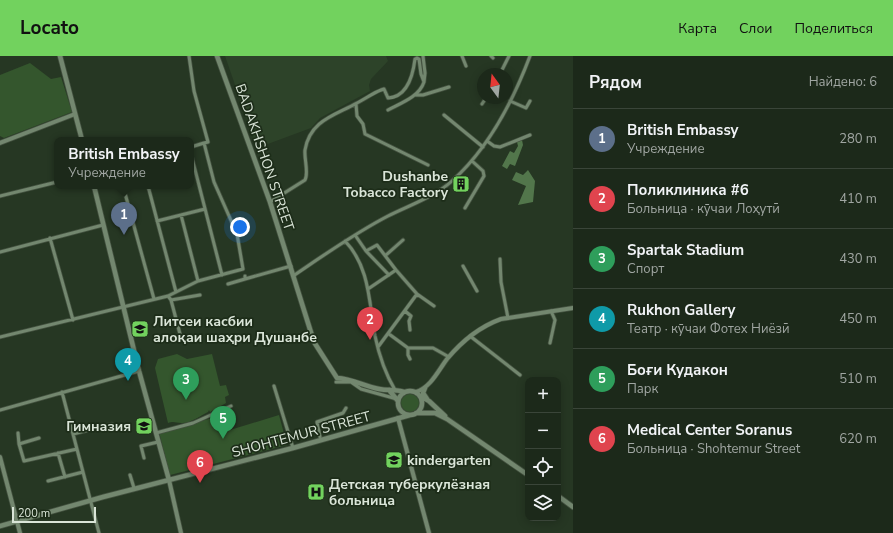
<!DOCTYPE html>
<html lang="ru">
<meta charset="utf-8">
<style>
:root{--surface:#1c291a;--page:#293527;--text:#f1f3f6;--muted:#a0a6a2;--line:#3a4539;--accent:#72d25e}
body{margin:0;font-family:"Nunito Sans",sans-serif;background:var(--page);color:var(--text)}
.controls{position:absolute;right:12px;bottom:12px;display:grid;overflow:hidden;border-radius:8px;box-shadow:0 2px 10px #0003}
.controls button{width:36px;height:36px;display:grid;place-items:center;padding:0;border:0;border-bottom:1px solid var(--line);background:var(--surface);color:var(--text);font:20px sans-serif}
.compass{position:absolute;left:477px;top:12px;width:36px;height:36px;border-radius:50%;background:var(--surface);box-shadow:0 2px 10px #0003;rotate:345deg}
.scale{position:absolute;left:12px;bottom:10px;width:84px;box-sizing:border-box;padding-left:4px;border:2px solid #dae5d8;border-top:0;font-size:11px;line-height:14px;white-space:nowrap;color:#dae5d8;-webkit-text-stroke:3px #1d2d19;paint-order:stroke}
.you{position:absolute;left:240px;top:171px;width:14px;height:14px;margin:-10px;border:3px solid #fff;border-radius:50%;background:#1a73e8;box-shadow:0 0 0 6px #1a73e833}
.badge{display:grid;place-items:center;width:26px;height:26px;border-radius:50%;background:var(--accent);color:#fff;font-size:13px;font-weight:700}
.pin{position:absolute;translate:-50% -33px;filter:drop-shadow(0 1px 2px #0008)}
.pin::after{content:'';position:absolute;top:21px;width:14px;height:12px;background:inherit;clip-path:polygon(0 0,100% 0,50% 100%)}
.popup{position:absolute;left:54px;top:81px;width:140px;height:52px;box-sizing:border-box;display:grid;place-content:center;border-radius:8px;background:var(--surface);filter:drop-shadow(0 1px 3px #0005);font-size:13px;white-space:nowrap;color:var(--muted)}
.popup b{font-size:15px;color:var(--text)}
.popup::after{content:'';position:absolute;left:50%;top:100%;margin-left:-8px;border:8px solid transparent;border-top-color:var(--surface)}
.list{margin:0;padding:0;list-style:none}
h2{display:flex;justify-content:space-between;align-items:center;height:52px;margin:0;padding:0 16px;font-size:17px}
h2 small{font-size:13px;font-weight:400;color:var(--muted)}
.list li{display:grid;grid-template-columns:26px 1fr auto;gap:12px;align-items:center;box-sizing:border-box;height:60px;padding:0 16px;border-top:1px solid var(--line)}
.list b{display:block;font-size:15px;white-space:nowrap}
.list p{margin:0;font-size:13px;white-space:nowrap;color:var(--muted)}
.list em{font-size:13px;font-style:normal;color:var(--muted)}
.icon{flex:none;width:22px;height:22px;fill:none;stroke:currentColor;stroke-width:2;stroke-linecap:round;stroke-linejoin:round}
.map{position:relative;flex:none;width:573px;height:477px;overflow:hidden}
header{display:flex;align-items:center;gap:24px;box-sizing:border-box;height:56px;padding:0 20px;background:var(--accent);color:#111}
header strong{font-size:19px}
nav{display:flex;gap:22px;margin-inline-start:auto;font-size:14px}
main{display:flex}
aside{flex:1;background:var(--surface)}
.map>svg:first-child{display:block}
.built{fill:#2d4329}
.green{fill:#34562d}
.forest{fill:#52764b}
.lines{fill:none;stroke-linecap:round;stroke-linejoin:round}
.minor-casing{stroke:#445240;stroke-width:4.5}
.tertiary-casing{stroke:#445240;stroke-width:5.5}
.secondary-casing{stroke:#445240;stroke-width:6}
.minor{stroke:#73876f;stroke-width:3}
.tertiary{stroke:#73876f;stroke-width:4}
.secondary{stroke:#73876f;stroke-width:4.5}
.labels{text-anchor:middle;stroke-width:3.5;stroke-linejoin:round;paint-order:stroke}
.street-label{font-size:14px;fill:#dae5d8;stroke:#1d2d19}
.poi-label{font-size:14px;font-weight:bold;fill:#dae5d8;stroke:#1d2d19;text-anchor:start}
</style>
<header>
<strong>Locato</strong>
<nav><a>Карта</a><a>Слои</a><a>Поделиться</a></nav>
</header>
<main>
<div class="map">
<svg width="573" height="477" viewBox="0 0 573 477">
<rect width="100%" height="100%" fill="#263723"/>
<!-- built -->
<path class="built" d="M225,0H386L388,5L371,23L369,29L370,35L320,62L311,72L257,92Z"/>
<!-- green -->
<path class="green" d="M30,7L51,23L61,21L72,56L4,82L0,80V19Z
M177,298L187,303L212,298L220,330L226,329L229,339L225,341L226,347L210,356L209,354L208,356C200,360 189,368 181,367C176,367 174,365 168,367L155,312L158,303Z
M401 347a9 9 0 1 1 18 0a9 9 0 1 1-18 0Z
M224,359L230,374L279,359L287,389L170,419L159,376Z"/>
<!-- forest -->
<path class="forest" d="M522,84L523,89L515,110L510,108L507,113L502,110L510,95L514,97L518,90L517,86Z
M528,114L535,125L533,146L518,149L526,130L512,124L516,116L523,119Z"/>
<g class="lines">
<!-- minor casing -->
<g class="minor-casing">
<path id="minor" d="M189,0L194,35L208,86L204,87
M462,0L466,10
M491,0L493,2
M500,18L509,0
M415,39H423L449,31
M510,45L526,52L530,45
M356,48L357,60L363,68L365,78L428,109
M482,48L486,42
M388,54C401,47 419,41 424,26
M444,59L483,91
M487,85L494,90L500,91L530,79
M191,91L204,87
M191,98L222,219
M123,130L154,243
M148,130L176,236
M0,140L57,126
M270,146L305,124C309,117 304,103 305,94C310,64 336,59 357,47C365,43 373,37 381,34L384,33L388,42C407,41 413,19 415,3L417,2L419,3L421,18L424,26L425,17L423,0
M465,152L484,120L483,115L472,105
M181,159L198,225
M157,165L205,153
M355,179L366,195L377,189L396,214L417,238L434,250
M50,182L73,264
M345,185C370,211 369,247 375,280C379,299 385,317 395,334
M366,195L389,219
M0,196L103,169
M386,199L403,184
M500,203L501,226L508,262
M463,210L477,235
M245,220V223L291,210
M293,220C324,199 355,177 388,160C410,149 434,141 452,125C489,92 513,45 530,0
M228,228L245,223
M368,233L396,214
M168,240L171,244L180,278
M171,244L200,239
M405,255L411,260L409,265L410,274
M389,278L408,292H433L449,301
M470,280L520,319
M0,281L168,240L198,225L243,213L237,178L214,126L204,87
M550,287L555,264L551,255
M378,291L417,238
M408,292V299L410,303
M336,326H351L361,333L397,343
M274,330L293,392
M62,336L99,477
M0,354L139,315
M18,377L19,388L39,382
M156,377L193,367L231,350
M73,378L112,368
M320,381L317,366L343,357L346,352
M19,388L24,405L77,393
M58,397L65,421
M144,402L141,390L158,386
M130,419L134,432
M48,425L83,416"/>
</g>
<!-- tertiary casing -->
<g class="tertiary-casing">
<path id="tertiary" d="M0,87L75,58
M416,336C431,331 438,315 447,303C462,285 479,271 501,263L573,252
M398,362L429,477
M0,401L20,477
M169,424L181,477"/>
</g>
<!-- secondary casing -->
<g class="secondary-casing">
<path id="secondary" d="M60,0L82,84
M217,0L270,146L314,286L337,322C352,323 364,330 379,333C388,335 395,333 404,336
M94,130L139,315L169,424
M425,332L423,337L427,343
M389,334L398,345
M398 347a12 12 0 1 1 24 0a12 12 0 1 1-24 0Z
M420,340L429,345L445,360
M416,357H435L447,363L528,419
M558,440L573,451
M0,470L103,441L293,392L410,359"/>
</g>
<!-- minor -->
<use href="#minor" class="minor"/>
<!-- tertiary -->
<use href="#tertiary" class="tertiary"/>
<!-- secondary -->
<use href="#secondary" class="secondary"/>
</g>
<!-- icons -->
<defs>
<g id="building-square" transform="scale(0.9)"><rect x="-9" y="-9" width="18" height="18" rx="4" fill="#72d25e" stroke="#1d2d19"/><path d="M-4-6H4V6H1V3H-1V6H-4ZM-2.5-4.3h1.7v1.8h-1.7ZM.8-4.3h1.7v1.8H.8ZM-2.5-1h1.7V.8h-1.7ZM.8-1h1.7V.8H.8Z" fill="#111"/></g>
<g id="university-square" transform="scale(0.9)"><rect x="-9" y="-9" width="18" height="18" rx="4" fill="#72d25e" stroke="#1d2d19"/><path d="M0-5L7-2L0 1L-7-2ZM-4 1L0 2.5L4 1V4Q0 6-4 4Z" fill="#111"/></g>
<g id="school-square" transform="scale(0.9)"><rect x="-9" y="-9" width="18" height="18" rx="4" fill="#72d25e" stroke="#1d2d19"/><path d="M0-5L7-2L0 1L-7-2ZM-4 1L0 2.5L4 1V4Q0 6-4 4Z" fill="#111"/></g>
<g id="hospital-square" transform="scale(0.9)"><rect x="-9" y="-9" width="18" height="18" rx="4" fill="#72d25e" stroke="#1d2d19"/><path d="M-5-5h3v3.5h4V-5h3V5h-3V1.5h-4V5h-3Z" fill="#111"/></g>
</defs>
<g fill-rule="evenodd">
<use href="#building-square" x="461" y="128"/>
<use href="#university-square" x="140" y="273"/>
<use href="#school-square" x="144" y="370"/>
<use href="#school-square" x="394" y="404"/>
<use href="#hospital-square" x="316" y="436"/>
</g>
<g class="labels">
<!-- street labels -->
<g class="street-label">
<text transform="translate(265 101) rotate(71)" y="5">BADAKHSHON STREET</text>
<text transform="translate(301 378) rotate(-15)" y="5">SHOHTEMUR STREET</text>
</g>
<!-- poi labels -->
<g class="poi-label">
<text x="448" y="125" text-anchor="end">Dushanbe<tspan x="448" dy="16">Tobacco Factory</tspan></text>
<text x="153" y="270">Литсеи касбии<tspan x="153" dy="16">алоқаи шаҳри Душанбе</tspan></text>
<text x="131" y="375" text-anchor="end">Гимназия</text>
<text x="407" y="409">kindergarten</text>
<text x="329" y="433">Детская туберкулёзная<tspan x="329" dy="16">больница</tspan></text>
</g>
</g>
</svg>
<div class="controls">
<button>+</button>
<button>−</button>
<button><svg class="icon" aria-label="locate" viewBox="0 0 24 24"><circle cx="12" cy="12" r="6"/><path d="M12 2v4M12 18v4M2 12h4M18 12h4"/></svg></button>
<button><svg class="icon" aria-label="layers" viewBox="0 0 24 24"><path d="M12 4l9 5-9 5-9-5zM3 14l9 5 9-5"/></svg></button>
</div>
<svg class="compass" viewBox="-18 -18 36 36"><path d="M0-13l5 13h-10z" fill="#e53935"/><path d="M0 13l5-13h-10z" fill="#a0a6a2"/></svg>
<div class="scale">200 m</div>
<div class="you"></div>
<div class="pin badge" style="left:124px;top:179px;background:#5c6f8a">1</div>
<div class="popup"><b>British Embassy</b>Учреждение</div>
<div class="pin badge" style="left:370px;top:284px;background:#e0444e">2</div>
<div class="pin badge" style="left:186px;top:344px;background:#2e9e5b">3</div>
<div class="pin badge" style="left:128px;top:325px;background:#0f9aa8">4</div>
<div class="pin badge" style="left:223px;top:383px;background:#2e9e5b">5</div>
<div class="pin badge" style="left:200px;top:427px;background:#e0444e">6</div>
</div>
<aside>
<h2>Рядом<small>Найдено: 6</small></h2>
<ul class="list">
<li><span class="badge" style="background:#5c6f8a">1</span><div><b>British Embassy</b><p>Учреждение</p></div><em>280 m</em></li>
<li><span class="badge" style="background:#e0444e">2</span><div><b>Поликлиника #6</b><p>Больница · кӯчаи Лоҳутӣ</p></div><em>410 m</em></li>
<li><span class="badge" style="background:#2e9e5b">3</span><div><b>Spartak Stadium</b><p>Спорт</p></div><em>430 m</em></li>
<li><span class="badge" style="background:#0f9aa8">4</span><div><b>Rukhon Gallery</b><p>Театр · кӯчаи Фотех Ниёзӣ</p></div><em>450 m</em></li>
<li><span class="badge" style="background:#2e9e5b">5</span><div><b>Боғи Кудакон</b><p>Парк</p></div><em>510 m</em></li>
<li><span class="badge" style="background:#e0444e">6</span><div><b>Medical Center Soranus</b><p>Больница · Shohtemur Street</p></div><em>620 m</em></li>
</ul>
</aside>
</main>
